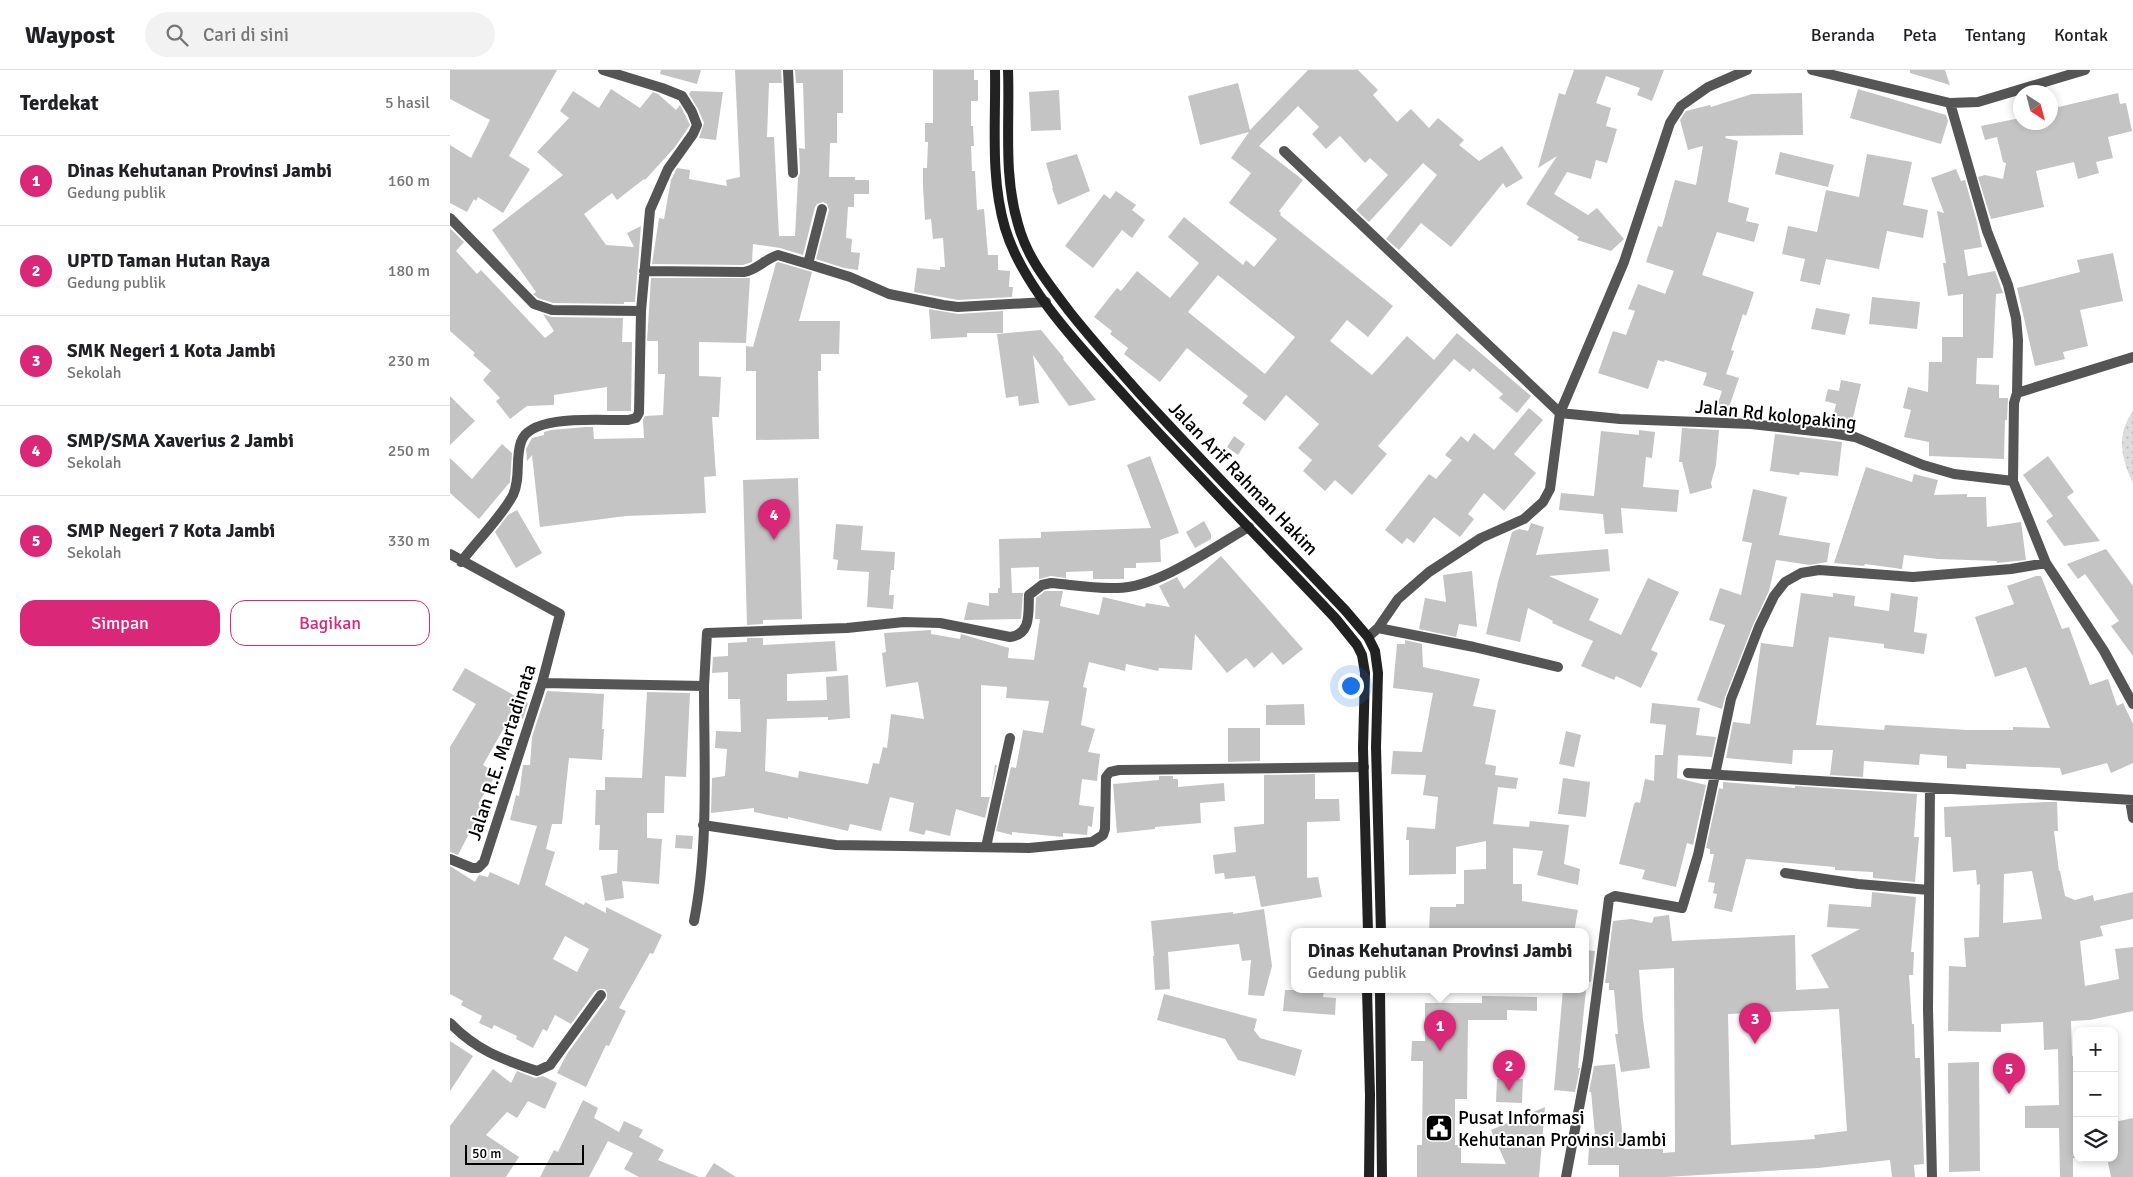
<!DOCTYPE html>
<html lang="id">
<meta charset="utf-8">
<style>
:root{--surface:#fff;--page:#f2f2f2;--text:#202124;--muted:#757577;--line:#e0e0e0;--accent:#db2777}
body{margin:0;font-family:Signika,sans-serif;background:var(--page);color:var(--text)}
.controls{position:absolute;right:15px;bottom:15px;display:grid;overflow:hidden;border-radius:10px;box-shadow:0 2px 8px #0003}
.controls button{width:45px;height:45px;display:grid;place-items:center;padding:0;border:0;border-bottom:1px solid var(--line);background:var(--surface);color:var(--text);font:25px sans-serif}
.compass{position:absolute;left:1563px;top:15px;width:45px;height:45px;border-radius:50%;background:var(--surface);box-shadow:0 2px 8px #0003;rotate:144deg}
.scale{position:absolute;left:15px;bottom:12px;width:119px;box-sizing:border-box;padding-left:5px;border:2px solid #000;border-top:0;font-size:14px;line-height:18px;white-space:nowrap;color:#000;-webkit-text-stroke:4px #fff;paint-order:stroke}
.you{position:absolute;left:900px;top:615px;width:18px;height:18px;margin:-12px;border:4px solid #fff;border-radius:50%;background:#1a73e8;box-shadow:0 0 0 8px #1a73e833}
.badge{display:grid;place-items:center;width:32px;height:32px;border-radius:50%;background:var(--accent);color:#fff;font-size:16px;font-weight:700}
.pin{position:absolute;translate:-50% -41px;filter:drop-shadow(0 1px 2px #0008)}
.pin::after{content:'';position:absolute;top:26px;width:18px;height:15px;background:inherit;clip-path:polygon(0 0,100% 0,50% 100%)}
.popup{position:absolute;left:841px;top:858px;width:298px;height:65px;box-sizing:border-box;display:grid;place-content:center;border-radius:10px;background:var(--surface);filter:drop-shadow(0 1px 4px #0005);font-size:16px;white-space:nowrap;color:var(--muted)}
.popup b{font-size:19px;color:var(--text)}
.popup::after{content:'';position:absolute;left:50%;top:100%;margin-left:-10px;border:10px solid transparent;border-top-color:var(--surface)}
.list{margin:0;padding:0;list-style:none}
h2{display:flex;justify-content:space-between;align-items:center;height:65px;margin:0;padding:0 20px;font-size:21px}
h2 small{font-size:16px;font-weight:400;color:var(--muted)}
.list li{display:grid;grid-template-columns:32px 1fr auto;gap:15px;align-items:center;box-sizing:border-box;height:90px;padding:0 20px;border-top:1px solid var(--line)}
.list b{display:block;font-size:19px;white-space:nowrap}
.list p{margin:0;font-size:16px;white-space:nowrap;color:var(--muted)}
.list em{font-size:16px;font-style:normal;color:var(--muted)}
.actions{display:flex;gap:10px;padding:15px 20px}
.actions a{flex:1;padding:11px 0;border:1px solid var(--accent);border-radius:15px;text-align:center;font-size:18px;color:var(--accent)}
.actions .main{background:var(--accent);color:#fff}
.icon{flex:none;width:28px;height:28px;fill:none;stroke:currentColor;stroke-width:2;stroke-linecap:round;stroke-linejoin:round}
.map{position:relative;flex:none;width:1683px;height:1107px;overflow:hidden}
header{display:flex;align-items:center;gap:30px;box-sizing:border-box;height:70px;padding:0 25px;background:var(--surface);border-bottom:1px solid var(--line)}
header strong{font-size:24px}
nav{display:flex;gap:28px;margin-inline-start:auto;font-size:18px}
.search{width:350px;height:45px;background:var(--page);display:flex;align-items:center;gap:12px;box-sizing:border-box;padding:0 18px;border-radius:28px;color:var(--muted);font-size:19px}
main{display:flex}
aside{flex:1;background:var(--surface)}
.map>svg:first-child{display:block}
.grass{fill:url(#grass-dots)}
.building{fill:#c4c4c4;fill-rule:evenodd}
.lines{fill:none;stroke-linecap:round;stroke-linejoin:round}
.street{stroke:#555;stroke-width:10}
.secondary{stroke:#222;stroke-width:10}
.labels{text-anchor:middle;stroke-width:4;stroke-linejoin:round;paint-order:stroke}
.street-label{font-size:19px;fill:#000;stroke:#fff}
.poi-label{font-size:19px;fill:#000;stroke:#fff;text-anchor:start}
</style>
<header>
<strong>Waypost</strong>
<div class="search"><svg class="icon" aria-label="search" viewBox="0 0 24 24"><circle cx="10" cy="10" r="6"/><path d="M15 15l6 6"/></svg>Cari di sini</div>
<nav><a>Beranda</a><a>Peta</a><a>Tentang</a><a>Kontak</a></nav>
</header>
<main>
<aside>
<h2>Terdekat<small>5 hasil</small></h2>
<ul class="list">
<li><span class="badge">1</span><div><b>Dinas Kehutanan Provinsi Jambi</b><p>Gedung publik</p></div><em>160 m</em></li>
<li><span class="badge">2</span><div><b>UPTD Taman Hutan Raya</b><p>Gedung publik</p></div><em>180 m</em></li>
<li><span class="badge">3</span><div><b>SMK Negeri 1 Kota Jambi</b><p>Sekolah</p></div><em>230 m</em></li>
<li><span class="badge">4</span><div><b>SMP/SMA Xaverius 2 Jambi</b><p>Sekolah</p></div><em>250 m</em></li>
<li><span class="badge">5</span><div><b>SMP Negeri 7 Kota Jambi</b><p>Sekolah</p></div><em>330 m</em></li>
</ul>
<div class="actions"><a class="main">Simpan</a><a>Bagikan</a></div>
</aside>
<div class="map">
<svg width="1683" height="1107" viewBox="0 0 1683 1107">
<defs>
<pattern id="grass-dots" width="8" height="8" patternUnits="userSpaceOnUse" patternTransform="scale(1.25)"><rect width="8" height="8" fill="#dcdcdc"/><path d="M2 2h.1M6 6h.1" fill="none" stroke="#bbb" stroke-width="1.8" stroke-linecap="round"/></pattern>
</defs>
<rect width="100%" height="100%" fill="#fff"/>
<!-- grass -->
<path class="grass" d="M1683,341V413C1671,389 1666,364 1683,341Z"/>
<!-- building -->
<path class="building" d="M0,0H107L59,86L80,99L53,143L28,127L26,131L24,129L17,142L0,133V75L21,88L40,50L0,29Z
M211,0H251L247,14L210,4Z
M285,0H331L332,13H319L317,67H324L329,166H345L348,108L350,103L349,78L355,79L353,13H346L345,0H393V43H387V73H380L379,107H405V110H419V124H404V137H398L396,168L402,169L401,182L410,183L408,200L394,198L366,189L379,140L377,134L373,132L367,134L365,137L353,185L330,178L303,174L302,192L293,195L202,194L209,148L214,149L221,110L227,98L240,100L239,109L277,116L276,110L290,107Z
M483,0H524V10H528V31H521V56H523L524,76H521L522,101H525L527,140L534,139L538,185H548V200L560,201L559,217H563L562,227L508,230L464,222L467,198L490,200V197H495L493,168L483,169L481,149L475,150L473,116V98H477L478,72H475V53H483Z
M858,0H908L928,20L923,25L947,52L961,39L979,58L988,48L1014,70L1009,75L1029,91L1052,76L1073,108L1056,118L1053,113L1001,177L971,153L949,180L936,169L987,105L973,93L919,152L906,140L938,105L920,88L915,93L890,66L876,79L862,64L869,57L848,36L809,76L853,110L829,141L831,143L830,145L943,236L918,267L897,250L880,271L922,305L957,266L984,290L1007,263L1081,326L1067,343L1049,328L1053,324L1023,298L1020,302L1004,289L928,376L937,384L902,425L885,410L875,421L853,401L862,390L848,378L869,354L836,325L815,351L792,333L798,326L737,278L710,312L674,284L678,278L660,264L662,261L644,247L667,218L671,221L687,201L720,228L749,193L718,167L734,147L793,195L796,190L804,197L827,169L779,133L801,103L781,88L799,62L750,75L738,26L788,13L800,60ZM768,205L845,267L815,304L738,242Z
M1124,0H1214L1202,31L1187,25L1190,18L1156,6L1146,33L1161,38L1156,56L1167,59L1157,93L1146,90L1141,109L1117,102L1104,124L1138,145L1147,138L1174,169L1161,181L1127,170L1129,167L1076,134L1107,86L1088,98L1109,23L1115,25Z
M1460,0H1495L1500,15L1460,3Z
M161,19L190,38L203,22L208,24L226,40L230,35L240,55L225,77L195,110L194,109L167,130L162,123L134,144L156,175L184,177L177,163L191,156L185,232H174V234L103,233L88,228L83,224L86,222L42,160L113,105L87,82L119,48L110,41L123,21L149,38Z
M1408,19L1496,45L1498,51L1491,74L1400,48Z
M609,20L611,60L581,61L579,22Z
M241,21L273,22L266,70L249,68L254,53L248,39L239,24Z
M1352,23L1353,65L1276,66L1275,68L1288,71L1278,132L1299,138L1296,151L1309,154L1304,172L1267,162L1252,205L1304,222L1296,246L1293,244L1281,280L1284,281L1276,304L1289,308L1278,340L1267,336L1272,321L1253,315L1257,303L1215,290L1214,292L1208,290L1198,319L1148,303L1163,261L1176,265L1185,241L1178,239L1188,214L1215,224L1224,201L1196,192L1208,156L1212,157L1225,110L1246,115L1253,76L1238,80L1230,50L1236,41L1260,35L1261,37L1302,24Z
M1668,23L1670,34L1676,33L1682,61L1658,67L1663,88L1646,92L1649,103L1628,109L1624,92L1586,101L1594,137L1541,149L1528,107L1535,105L1553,109L1556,93L1553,92L1547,67L1535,70L1531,56L1570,48V52H1600V39Z
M1330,82L1384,95L1378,117L1325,104Z
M627,84L640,121L608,135L602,118H603L596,93Z
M1417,84L1462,92L1453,135L1478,140L1473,168L1437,161L1429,199L1376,189L1370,215L1350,211L1355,189L1332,184L1338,156L1367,162L1376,120L1409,127Z
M1506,99L1511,111L1515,110L1527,152L1532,177L1514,180L1518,206L1545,201L1553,223L1546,224L1543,288H1527L1526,314L1549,315V328H1558L1557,350H1555L1554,389L1479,386V372L1454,367L1461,340L1453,338L1458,317L1478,322L1479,292H1492V267H1513V224L1498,226L1493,193H1496L1487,141L1494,143L1481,108Z
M666,121L686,135L682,140L695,150L682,168L672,160L643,198L615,176L654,124L660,129Z
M0,158L14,172L6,181L27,204L31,200L95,268L104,261L93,244L102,247L173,248L172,272H182L181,341H157V317L104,325V335L77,336L60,349L46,331L50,328L33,310L41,301L23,285L25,283L0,261Z
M1663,183L1673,231L1630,240L1638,276L1613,282L1615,289L1585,296L1567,218L1630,202L1627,190Z
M328,192L362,202L349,251H390L389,284H371V301H368L369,369L306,370V301H296V276L303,277L326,193Z
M300,208L296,273L249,272V306L271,307L269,347H262L266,406L254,407L256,443L176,446L90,457L82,385L77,391L76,379L82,368L94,365V362L101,360L136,357H143L144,369L194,368L193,350L195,346L213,345L215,304H208V271H197L201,208Z
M1422,227L1470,232L1467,259L1419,254Z
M1366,238L1400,244L1395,265L1361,259Z
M479,239L508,244L553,241V263H517V267L481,269Z
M591,260L614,288L613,289L646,330L619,336L583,285L589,333L569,336L568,326L556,328L547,264Z
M1391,310L1411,314L1402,352L1394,351L1393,358L1381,356L1386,334L1375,331L1378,319L1389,321Z
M0,326L25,351L0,375Z
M1079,338L1093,350L1064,384L1086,403L1054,441L1034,423L1018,444L1024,449L1010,467L984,447L964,473L957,468L952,474L935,460L979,404L986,409L1002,390L995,385L1011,366L1018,372L1024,363L1044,380Z
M1232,358L1269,360L1266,395L1261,413L1262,418L1240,424L1232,392H1229Z
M1189,360L1205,362L1202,388L1196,387L1193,417L1229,420L1227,442L1171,438L1173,463L1155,464L1153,444L1109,440L1111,423L1144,426L1151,361L1189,365Z
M1325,364L1392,372L1388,406L1350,402L1349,405L1320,401Z
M784,366L795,374L788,385L777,377Z
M52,374L62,383L60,412L29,449L0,423V388L22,409Z
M700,386L729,463L710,470L711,492L686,493V498H674V509H643V501L616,502V508L601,506L589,509V497L561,498L562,523H573L571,549L514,550L518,532L539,536V523H548V518H550L549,469L591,468V462L701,458L677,395Z
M1598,386L1624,422L1617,427L1650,471L1614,476L1596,451L1603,446L1573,405Z
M1416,397L1462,412L1464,404L1488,410L1484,425L1517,424V427H1536L1537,457L1571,452L1576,490L1547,493V491L1488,489L1454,485L1452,499L1415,494L1414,496L1384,493Z
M348,408L352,549L313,550V554L297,555L293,410Z
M1303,419L1337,427L1329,465L1380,473L1377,492L1360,495L1326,490L1319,521L1303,555L1275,627L1272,639L1247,630L1275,555L1259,550L1270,518L1291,525L1302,473L1292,471Z
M67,440L92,483L66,498L45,462L58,445Z
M754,451L761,464V469L745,478L736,462Z
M1081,453L1094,457L1086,485L1158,479L1160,501L1099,506L1149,529L1139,550L1171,565L1198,508L1229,522L1201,580L1208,583L1191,618L1166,606L1164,610L1131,596L1143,571L1102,553L1103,551L1078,538L1070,572L1036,564L1048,512L1062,462L1069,459L1078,461Z
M386,454L413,456L411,480L445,482L444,500H441L439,525H444L443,539L417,537L419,502L387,500L388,490L383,489Z
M1656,479L1683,516V586L1661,556L1669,551L1635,504L1628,509L1617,494Z
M771,486L853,579L833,595L822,582L804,598L796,588L777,603L745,564L742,600L709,598L708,601L676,594L675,601L639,592L633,617L637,618L631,655L645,659L638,682L650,684L647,711L632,709L629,735L644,737L642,757L638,756L637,765L613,763V767L562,762V765L546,761L561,697L566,698L573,660L593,663L599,631L556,628L557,617L531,615V727H540L545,695H547L535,748L506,739L500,766L476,760L474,765L459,761L464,733L440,727L431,761L400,754L398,761L338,747V749L304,742V738L261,743L262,708L275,706L277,679L265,678L266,661L291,662L290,629H278V602L262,603L263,587L278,586V573L297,572V568H313V575L385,571L387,601L337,604V631L377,630L376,607L398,605L400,648L378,650V647L317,649L315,701L348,708L349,701L418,714L423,693L429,694L433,677L437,678L441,644L474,649L468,612L436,617L432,583L436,582L434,563L481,560V564L510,569L511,564L559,578L558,588L584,590L590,549H585L586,528L595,521H613L610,536L649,545L653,527L695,537L696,533L720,537L709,516L727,507L734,519Z
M1022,501L1027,557L1009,554L1006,567L969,559L975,528L996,532L993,505Z
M1586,506H1591L1612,559L1619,557L1640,615L1658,609L1667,636L1673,633L1683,654V693L1661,703L1657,693L1612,705L1610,698L1516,694V699L1497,698V686L1470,684L1469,695L1414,691L1413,707L1380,705L1383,680H1343L1342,694L1276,688L1283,652L1300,654L1311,573L1343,577L1351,523L1383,527V523L1405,526L1404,536L1439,541L1441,523L1468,527L1464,562L1477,564L1474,584L1434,578V574L1379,567L1366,655L1434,660L1435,655L1518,660H1563V657L1600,658L1576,597L1545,607L1525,547L1564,534L1557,516Z
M955,570L972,574L973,597L1030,609L1023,636L1046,640L1035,694L1046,696L1045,705L1068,708L1066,719L1048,717L1043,754L1079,757L1080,751L1119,755L1114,794L1130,799L1128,815L1087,805L1093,781L1063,778V814H1072V831L1128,840L1124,862H979L980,837H1006V834H1014V800L1036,799V771L1006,777V804L959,805V770H956L957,757L985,759L988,727L973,725L976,705L941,704L943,681L972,682L983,623L943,618L947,574H955Z
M15,598L78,633L73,649L63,642L33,695L47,703L28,734L33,737L8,785L0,782V677L26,634L2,620Z
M97,621L154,624L152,659H154L152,690L119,688L112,754H102L96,779L105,782L95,815L134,835L135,832L156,843V837L212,865L203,884L200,883L169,938L176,941L159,976L156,975L136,1017L107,1003L117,984L157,929V923L155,919H149L145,921L121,954L105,945L97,961L93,959L83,978L66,969L67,966L44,955L42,959L29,953L32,946L11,935L13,931L0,924V796L25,812L29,805L38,807L40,802L69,815L87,756L60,750L66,725L69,726L73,695H80L82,667ZM115,866L139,879L127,902L103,889Z
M197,622L240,623L236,707L215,706L214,743H197V768L212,769L209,814L172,811L174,828L155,831L151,806L167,803L168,780H149L150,755H145L146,720H155V707L192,708Z
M1202,633L1250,638L1246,665L1266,667L1262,687L1228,685L1227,708L1256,715L1243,775L1237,773L1226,817L1192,809L1195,800L1169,794L1184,734L1186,732L1190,733L1195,709L1204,711L1205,685H1213L1216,655L1200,653Z
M854,634L855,655H816V635Z
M778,658H810V691L778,692Z
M1116,661L1131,665L1124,697L1109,694Z
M865,704V729H889L890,751L857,752V808L868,807L872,827L811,837L805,806L775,809L774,803L765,804L763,785L786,782L784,757L814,754V705Z
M709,706H723V709H728V717L774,713L775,731L750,733L751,753L705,757V759L667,763L663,714L709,710Z
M1113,708L1140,712L1136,747L1108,744Z
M1273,712L1345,718V716L1467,724L1464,767H1469L1465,812L1423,808V802L1385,800V797L1296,789L1282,842L1264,838L1267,824L1263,823L1265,813L1258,812L1264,784H1260V779L1256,778L1269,718L1273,719Z
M1595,732H1607L1608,761H1604L1609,801H1610L1615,826L1625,830L1643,825L1644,831L1683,822V849L1650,856L1653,866L1630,871L1635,916L1669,909L1665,879L1683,877V941L1640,950L1621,951L1622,986H1627V1088H1623V1107H1610L1609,1058H1575V1036L1609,1035L1608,979L1594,980L1593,952L1551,954V962L1498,961L1499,896L1516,897L1514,868L1529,867L1530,814L1527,815L1526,800L1503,802L1501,767H1495L1494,737ZM1582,801L1592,849L1553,853L1554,804Z
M226,765L243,766L242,779L225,778Z
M1422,822L1466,827L1461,882H1464L1463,905H1459L1462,954H1464L1465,988H1470L1474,1094L1464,1095L1465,1107H1442L1440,1090L1368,1098L1216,1107H1169V1095H1138L1139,1075H1146L1141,1022H1139L1144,996L1165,994L1174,1079H1213V1083L1225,1082L1224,898L1189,900L1193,950L1200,998L1171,1002L1165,964H1168L1164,920H1159V913H1155L1163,851L1181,849L1202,853L1204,847L1219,845L1222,871L1345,865L1346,920L1379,918L1361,885L1410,859L1377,857L1379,834L1421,837ZM1389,939L1397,1061L1364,1065L1365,1069L1281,1075L1278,944Z
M814,839L822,896L814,926L798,925L801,890L792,891L789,874L718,882L720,919L705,920L703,886H704L701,851L783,842V844Z
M1135,880L1145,881L1141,912L1135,911Z
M835,920H874L873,927L886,928L885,945L833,941Z
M1113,920H1136L1128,998H1130L1125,1022L1104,1020Z
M714,924L807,949L804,960L810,968L852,980L845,1006L788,990L775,969L707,950Z
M1032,926L1087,927V941L1057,940V950H1018L1017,1029H1005V1075H1011V1093L1056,1094L1041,1060L1095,1037L1089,1107H967V1075H972L973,991H961L962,971H975V933H1032Z
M0,971L23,986L0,1021Z
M1529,992L1530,1101L1499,1102L1498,993Z
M43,999L61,1013L67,1001L85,1008L93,1006L107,1013L95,1039L78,1031L67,1048L57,1042L36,1065L69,1087L56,1107H0V1056Z
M1047,1009H1073L1072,1033L1046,1032Z
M133,1030L148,1038L144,1048L169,1062L174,1051L193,1060L189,1067L214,1080L208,1090L249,1107H189L174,1099L183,1083L158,1071L139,1107H90L104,1080L108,1082Z
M1683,1048V1107H1661L1657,1088H1664V1052Z
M264,1093L286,1107H255Z"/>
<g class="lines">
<!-- street -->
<path class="street" d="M338,0L343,103
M1362,0L1500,33L1528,32L1635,0
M1500,33L1537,161L1558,215L1566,248L1568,270L1567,323
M834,81L1110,343L1170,349L1301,354L1382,363L1405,367L1473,395L1504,404L1563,411
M372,139L358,194L400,207L439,224L493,235L508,237L596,232
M0,148L84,234L102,240L191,241L200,140L218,99L243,64L247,55L242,42L232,26L212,18L153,0
M194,201L294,202C307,200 315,189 328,185L358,194
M1683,287L1567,323L1564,333L1563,411L1596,493L1654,581L1683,634
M0,484L110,544L92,613L34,792L28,798H22L0,789
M11,492C26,472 52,446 63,425C71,408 65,389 71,372C80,343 153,351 178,350L186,348L189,343L191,241
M928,558L1024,577L1108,597
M918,567L928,558L948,529L979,502L1031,468L1074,449L1093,432L1100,419L1110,343L1174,192L1220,53L1231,36L1258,17L1297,0
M92,613L254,616C254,693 259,776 244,851
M254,616L257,563L397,558L454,552L490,553L560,567C582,564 578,542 579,525L592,515L601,513C623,515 645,519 667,518C707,518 764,477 799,457
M1238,703L1683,730
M1480,718L1478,939L1482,1107
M1680,730L1683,748
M253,755L386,775L579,778L642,772L653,765L655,759L656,707L660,702L669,700L914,697
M536,777L560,668
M1335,803L1408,814L1479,820
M0,953C27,981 52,989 87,1001L100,995L151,925
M1116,1107L1138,990L1159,829L1165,826L1232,838L1248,785L1281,629L1309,557L1324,526L1335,512L1351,503L1369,500L1463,507L1561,499L1596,493"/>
<!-- secondary -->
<path class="secondary" d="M545,0C546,53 540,107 555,158C574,221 636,283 680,332C747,405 817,476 886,549L907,575L912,585L915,603L913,678L918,862
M558,0C560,52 553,104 568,154C577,188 598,213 619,241C642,270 666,297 690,324C757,397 827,468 895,540L918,567L925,581L928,603L926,677L931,862
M917,920L920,1025L919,1107
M930,920L932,1107"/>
</g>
<!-- icons -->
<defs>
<g id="civic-square" transform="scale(1.4375)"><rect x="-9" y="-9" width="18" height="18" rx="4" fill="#000" stroke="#fff"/><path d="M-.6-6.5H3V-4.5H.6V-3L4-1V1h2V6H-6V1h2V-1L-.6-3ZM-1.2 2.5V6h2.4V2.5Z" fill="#fff"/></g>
</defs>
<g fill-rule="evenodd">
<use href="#civic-square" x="989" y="1058"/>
</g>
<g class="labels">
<!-- street labels -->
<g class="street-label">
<text transform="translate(1326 344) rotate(6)" y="7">Jalan Rd kolopaking</text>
<text transform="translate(794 408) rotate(46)" y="7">Jalan Arif Rahman Hakim</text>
<text transform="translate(51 682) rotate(-72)" y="7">Jalan R.E. Martadinata</text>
</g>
<!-- poi labels -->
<g class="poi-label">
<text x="1008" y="1054">Pusat Informasi<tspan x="1008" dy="22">Kehutanan Provinsi Jambi</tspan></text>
</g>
</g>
</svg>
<div class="controls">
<button>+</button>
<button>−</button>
<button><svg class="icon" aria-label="layers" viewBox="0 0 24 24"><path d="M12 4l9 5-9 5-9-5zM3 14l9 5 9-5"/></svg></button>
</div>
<svg class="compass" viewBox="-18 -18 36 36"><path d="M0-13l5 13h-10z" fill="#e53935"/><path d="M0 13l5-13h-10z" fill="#757577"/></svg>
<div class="scale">50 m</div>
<div class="you"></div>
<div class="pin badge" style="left:990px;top:981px">1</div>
<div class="popup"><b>Dinas Kehutanan Provinsi Jambi</b>Gedung publik</div>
<div class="pin badge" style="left:1059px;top:1021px">2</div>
<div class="pin badge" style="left:1305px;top:974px">3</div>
<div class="pin badge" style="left:324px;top:470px">4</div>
<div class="pin badge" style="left:1559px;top:1024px">5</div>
</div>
</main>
